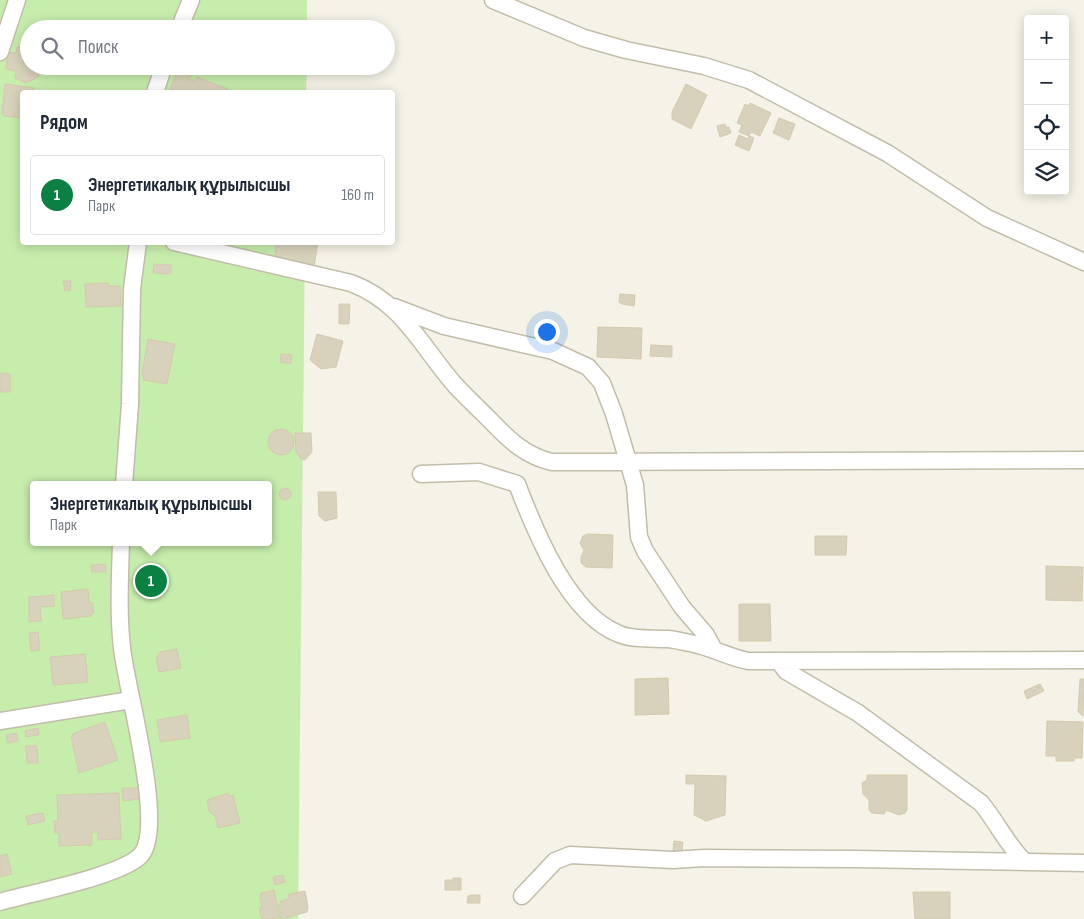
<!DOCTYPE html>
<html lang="ru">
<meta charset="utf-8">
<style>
:root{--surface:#fff;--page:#f6f6f7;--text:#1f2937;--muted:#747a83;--line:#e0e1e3;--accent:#0b8043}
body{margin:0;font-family:"Sofia Sans Condensed",sans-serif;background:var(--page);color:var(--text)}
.controls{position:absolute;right:15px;top:15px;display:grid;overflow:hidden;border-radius:5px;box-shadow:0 2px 12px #0003}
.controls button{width:45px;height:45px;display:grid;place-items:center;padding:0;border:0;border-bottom:1px solid var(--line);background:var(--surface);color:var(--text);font:25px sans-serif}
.you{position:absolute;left:546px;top:331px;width:18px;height:18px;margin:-12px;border:4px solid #fff;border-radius:50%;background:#1a73e8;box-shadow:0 0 0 8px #1a73e833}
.badge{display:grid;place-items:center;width:32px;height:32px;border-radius:50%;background:var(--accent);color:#fff;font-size:16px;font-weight:700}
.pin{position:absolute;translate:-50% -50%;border:2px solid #fff;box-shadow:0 1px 5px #0006}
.popup{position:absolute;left:30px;top:481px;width:242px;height:65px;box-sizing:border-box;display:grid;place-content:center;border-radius:5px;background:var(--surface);filter:drop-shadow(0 1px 4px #0005);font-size:16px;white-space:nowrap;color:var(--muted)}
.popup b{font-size:19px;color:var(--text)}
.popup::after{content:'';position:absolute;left:50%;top:100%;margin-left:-10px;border:10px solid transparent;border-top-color:var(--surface)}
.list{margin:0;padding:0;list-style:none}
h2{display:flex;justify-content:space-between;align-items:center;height:65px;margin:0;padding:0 20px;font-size:21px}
h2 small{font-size:16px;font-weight:400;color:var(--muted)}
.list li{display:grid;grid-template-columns:32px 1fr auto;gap:15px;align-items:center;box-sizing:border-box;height:80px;margin:0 10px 10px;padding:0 10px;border:1px solid var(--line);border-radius:5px}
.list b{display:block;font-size:19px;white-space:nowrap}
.list p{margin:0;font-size:16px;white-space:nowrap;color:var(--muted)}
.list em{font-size:16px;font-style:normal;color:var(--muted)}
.icon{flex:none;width:28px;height:28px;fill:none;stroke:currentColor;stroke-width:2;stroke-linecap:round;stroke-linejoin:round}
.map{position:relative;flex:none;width:1084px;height:919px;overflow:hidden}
.search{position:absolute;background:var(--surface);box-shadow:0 2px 12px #0003;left:20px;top:20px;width:375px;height:55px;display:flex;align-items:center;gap:12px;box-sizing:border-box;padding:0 18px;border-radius:28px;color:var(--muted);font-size:19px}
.panel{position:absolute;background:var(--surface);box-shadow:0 2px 12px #0003;left:20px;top:90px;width:375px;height:155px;border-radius:5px}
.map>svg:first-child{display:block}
.green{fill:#c7edac;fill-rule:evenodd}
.building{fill:#d8d1bb;stroke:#d4caae}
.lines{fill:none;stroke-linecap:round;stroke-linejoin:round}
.minor-casing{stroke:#c2bda9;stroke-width:19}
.minor{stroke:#fff;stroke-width:16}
</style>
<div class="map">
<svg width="1084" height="919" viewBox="0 0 1084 919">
<rect width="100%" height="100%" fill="#f5f3e7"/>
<!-- green -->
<path class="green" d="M0,0H307V29H29V66H307L306,92H22V242L305,243L298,919H0ZM34,485H268V542H34Z"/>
<!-- building -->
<path class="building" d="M17,47L29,49V66H40L38,77L26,83L15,78L16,71L6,69L8,52L16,53Z
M185,66L195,70L190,78L181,73Z
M176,74L195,81L197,77L228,89L226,92H169Z
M5,84L34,88L33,92H22V118L4,116L2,113Z
M686,84L707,95L691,129L672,119V112Z
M750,103L771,113L760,136L751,132L749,136L739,132L742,125L737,123L745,104L748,106Z
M779,118L795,124L789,140L773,133Z
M725,124L726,127H729L731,133L720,137L717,126Z
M739,135L748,139L749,136L754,138L749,151L735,145Z
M277,242H318L314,267L274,260Z
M154,264L171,265V274L153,273Z
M63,281H71L70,291H65Z
M108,283V286H120L121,306L86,307L85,284Z
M620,294L635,295L634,306L622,304L619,302Z
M339,304H350L349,324H339Z
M598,327L642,328L641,359L597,357Z
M317,334L343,341L336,367L321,369L310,360Z
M148,339L175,344L167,384L144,380L142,373Z
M651,345L672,346V357L650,356Z
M281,354L292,355L291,364L280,362Z
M0,373L10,374V392H0Z
M268 442a13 13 0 1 1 26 0a13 13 0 1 1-26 0Z
M295,433H311L312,452L305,460L301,459L296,452Z
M279 494a6 6 0 1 1 12 0a6 6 0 1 1-12 0Z
M318,492H336L337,518L325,521L319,516Z
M588,534L613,535L612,568L586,567L581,563V557L584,550L580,543L583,536Z
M815,536H847L846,555H815Z
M105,564L106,572H92L91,565Z
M1046,566L1083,567L1082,601L1046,600Z
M88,589L89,603H93L94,613L91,614V616L63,619L61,592Z
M54,595V606L40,607L41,621L29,622V597Z
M739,604H770L771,641H739Z
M38,632L40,650L31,651L29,633Z
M177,649L181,668L159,672L156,658L160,652Z
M85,654L88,682L53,685L50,657Z
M668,678L669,714L635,715V679Z
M1080,679H1084L1083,716L1078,712Z
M1040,684L1044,691L1027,699L1024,691Z
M187,715L190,738L160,742L157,720Z
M1047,721L1083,722L1082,758H1074V761H1056V756H1046Z
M105,722L118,760L79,773L71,737L74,733Z
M38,728L39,735L26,737L25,731Z
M17,733L18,741L8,743L6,735Z
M26,746H37L38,763H27Z
M686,775L726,776L725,815L706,821L694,815L695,784H686Z
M867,775H907V810L905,813L899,815L886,810L884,814L872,813L869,810V800L863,794L862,783L867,780Z
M122,788H140V799L123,801Z
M119,793L121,839L98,840V832H92V845L59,846V833H55L54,821H58L57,795Z
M228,793L229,796L233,795L240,823L218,828L215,816L209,811L207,800Z
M43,813L45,821L28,825L26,816Z
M674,841L683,842L682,852L673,851Z
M7,854L12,874L0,877V856Z
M283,875L285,882L275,885L273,877Z
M453,878H461V890H445V880H453Z
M274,890L280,918L262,919L259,908H262L260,898L261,893Z
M305,891L308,907L307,912L282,919L279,905L281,901L288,899L289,894Z
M913,892H950V919H915Z
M471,895H480V903H467L468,896Z"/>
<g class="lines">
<!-- minor casing -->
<g class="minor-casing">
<path id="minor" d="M493,0L584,38L626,50L704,66L749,80L887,153L987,218L1084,262
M179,29L191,0
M0,52L17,0
M155,92L164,66
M174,242L351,283C402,302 421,346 455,385C466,397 478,408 490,420C508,439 525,456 552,462L1084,460
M394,307L444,326L553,351L588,367L602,383L614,414L635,485L639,537L645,551L682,607L706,635L713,648
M421,474L479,472L517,484C535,531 568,614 619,634C633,640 652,638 668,639C677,640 685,642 694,644C713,648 728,657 748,661L1084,660
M124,485L130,404L132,289L138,242
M780,663L786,671L858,713L981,803C997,822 1007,845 1025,862
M0,721L131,700
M522,896L555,861L570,855L673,860L704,858L856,859L1084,863
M0,902C31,893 120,876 140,856C167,830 126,688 122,648C118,613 120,578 121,542"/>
</g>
<!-- minor -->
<use href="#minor" class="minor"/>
</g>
</svg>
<div class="controls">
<button>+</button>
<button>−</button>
<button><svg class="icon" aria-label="locate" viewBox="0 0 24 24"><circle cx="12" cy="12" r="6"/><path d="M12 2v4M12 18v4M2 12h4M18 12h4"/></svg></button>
<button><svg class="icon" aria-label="layers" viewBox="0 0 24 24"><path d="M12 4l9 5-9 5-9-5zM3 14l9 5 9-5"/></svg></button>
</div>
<div class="you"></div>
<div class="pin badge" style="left:151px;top:581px">1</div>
<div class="popup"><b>Энергетикалық құрылысшы</b>Парк</div>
<div class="search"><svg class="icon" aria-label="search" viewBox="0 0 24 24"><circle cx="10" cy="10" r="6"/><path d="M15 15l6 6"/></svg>Поиск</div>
<section class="panel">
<h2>Рядом<small></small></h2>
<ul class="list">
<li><span class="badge">1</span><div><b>Энергетикалық құрылысшы</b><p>Парк</p></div><em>160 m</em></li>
</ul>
</section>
</div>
